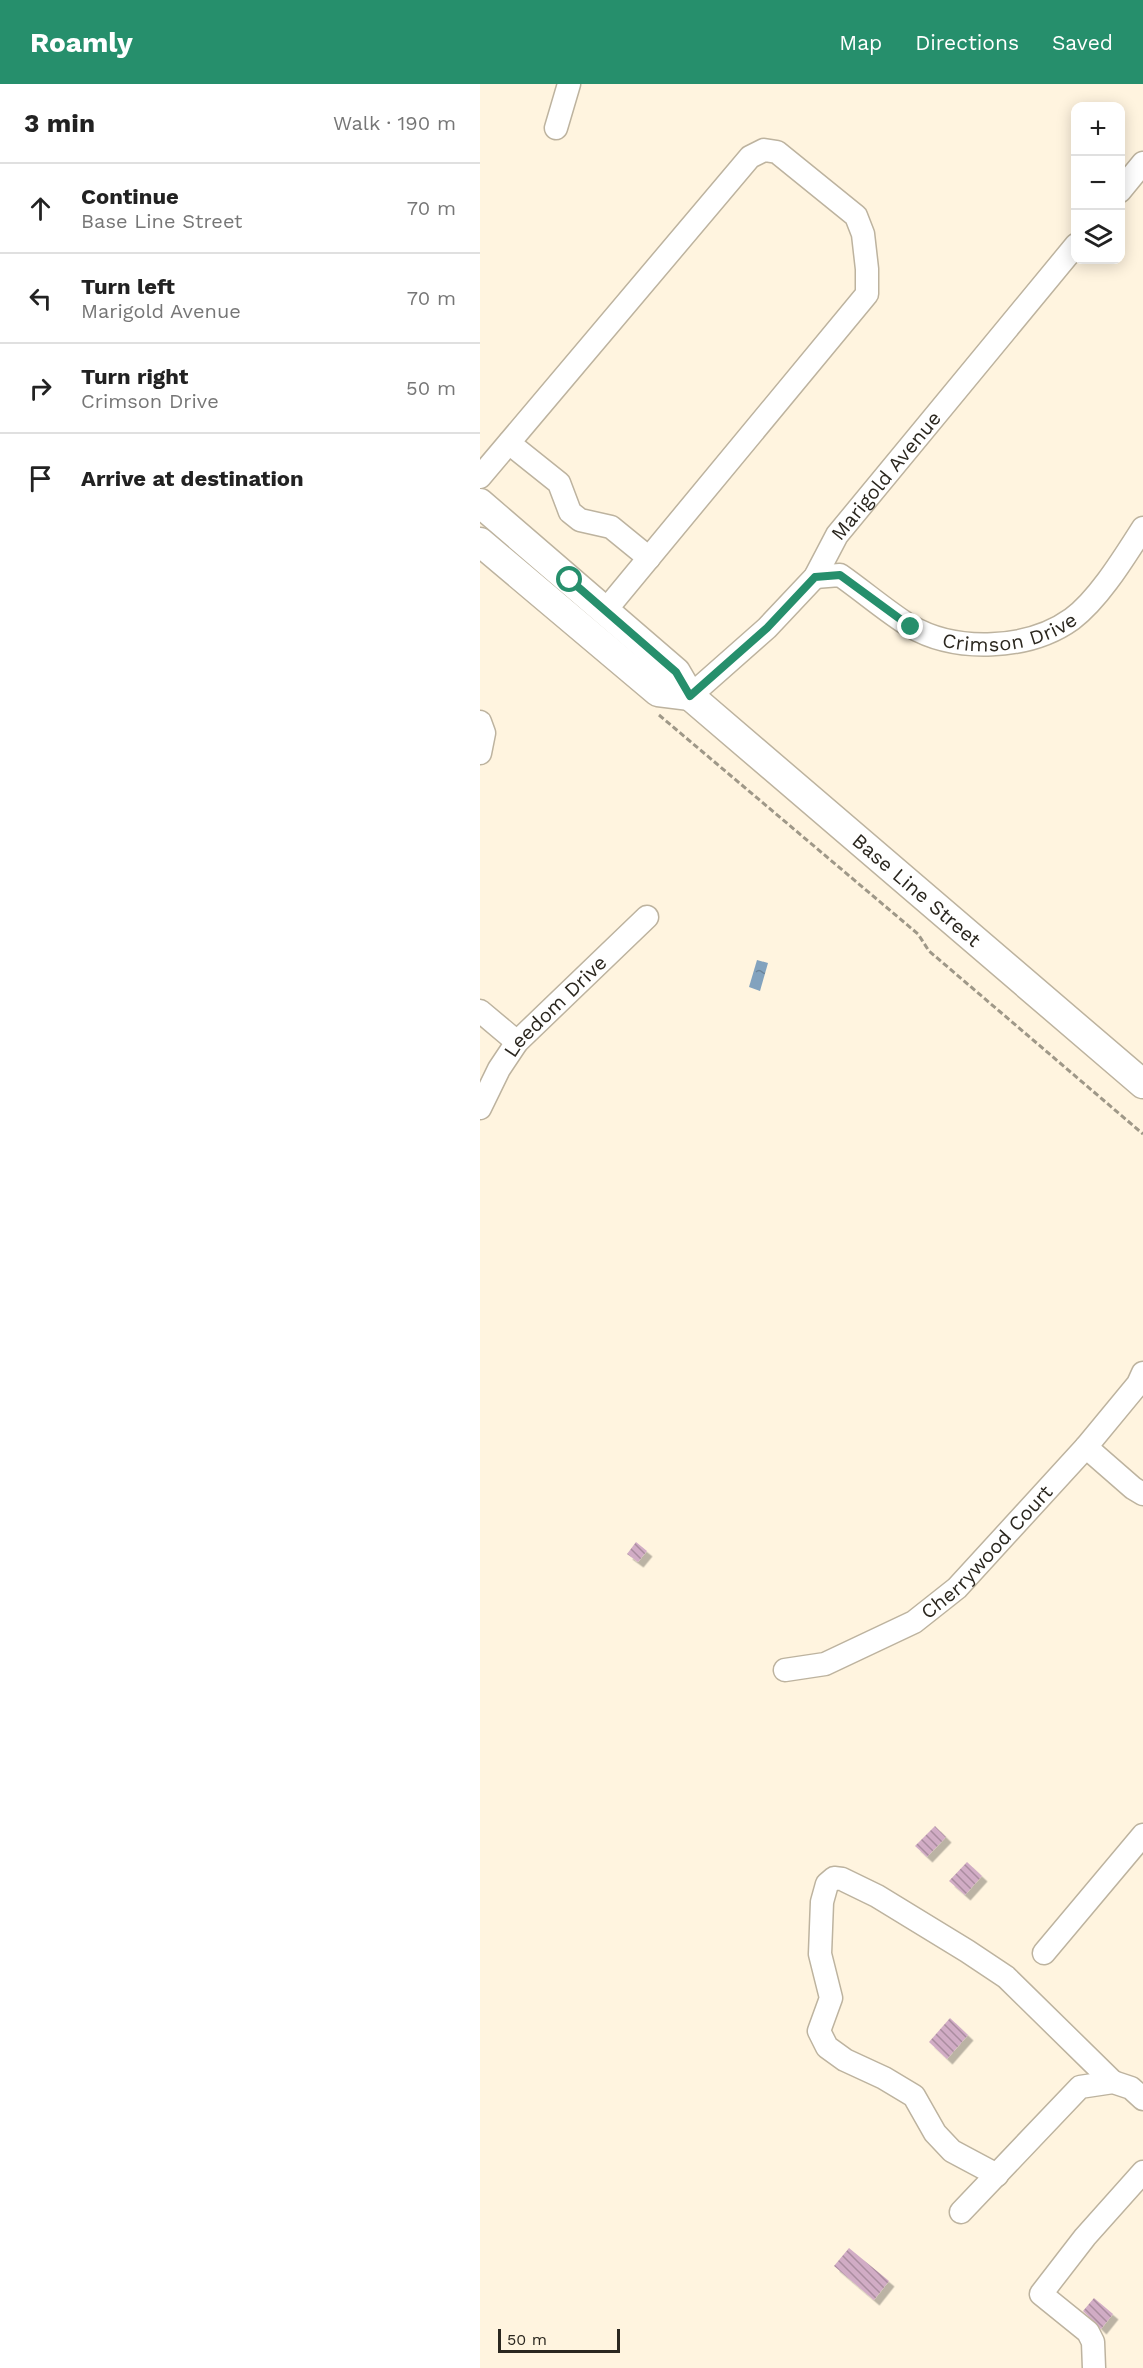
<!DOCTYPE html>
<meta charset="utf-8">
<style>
:root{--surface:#fff;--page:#f2f2f2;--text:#222;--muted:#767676;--line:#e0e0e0;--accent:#268f6c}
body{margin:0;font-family:"Work Sans",sans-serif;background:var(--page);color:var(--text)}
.controls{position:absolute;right:18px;top:18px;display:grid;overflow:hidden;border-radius:12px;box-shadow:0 3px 15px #0003}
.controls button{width:54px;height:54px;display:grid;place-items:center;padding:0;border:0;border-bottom:2px solid var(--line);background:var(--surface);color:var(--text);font:30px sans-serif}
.scale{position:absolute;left:18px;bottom:15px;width:122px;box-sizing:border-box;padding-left:6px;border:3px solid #2b271f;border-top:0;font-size:16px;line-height:21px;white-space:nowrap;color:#2b271f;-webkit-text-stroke:4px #fff4df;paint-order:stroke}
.stop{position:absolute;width:18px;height:18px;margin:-14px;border:4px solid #268f6c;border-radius:50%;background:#fff}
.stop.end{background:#268f6c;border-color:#fff;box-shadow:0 2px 6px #0008}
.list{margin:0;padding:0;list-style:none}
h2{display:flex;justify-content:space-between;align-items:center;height:78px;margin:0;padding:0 24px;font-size:26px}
h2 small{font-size:20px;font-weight:400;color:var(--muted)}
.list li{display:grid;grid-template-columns:39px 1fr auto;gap:18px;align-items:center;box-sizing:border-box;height:90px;padding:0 24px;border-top:2px solid var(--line)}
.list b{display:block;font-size:22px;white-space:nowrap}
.list p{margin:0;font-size:20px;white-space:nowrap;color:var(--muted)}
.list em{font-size:20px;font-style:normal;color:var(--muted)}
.icon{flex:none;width:33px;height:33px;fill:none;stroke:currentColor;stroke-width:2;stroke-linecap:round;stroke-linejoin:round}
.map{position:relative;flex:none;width:663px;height:2284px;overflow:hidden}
header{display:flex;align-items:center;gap:36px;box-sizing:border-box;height:84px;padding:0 30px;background:var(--accent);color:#fff}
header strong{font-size:28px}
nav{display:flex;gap:33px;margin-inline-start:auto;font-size:21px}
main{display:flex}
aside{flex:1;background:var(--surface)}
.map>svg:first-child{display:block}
.water{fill:url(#water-ripples)}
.building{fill:url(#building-back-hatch);filter:url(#shadow)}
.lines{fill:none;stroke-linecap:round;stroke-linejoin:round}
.minor-casing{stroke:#bdb39f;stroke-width:25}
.major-casing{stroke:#bdb39f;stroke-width:31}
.path{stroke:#9f9888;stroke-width:3;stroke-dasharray:6 3;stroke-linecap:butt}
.minor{stroke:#fff;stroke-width:22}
.major{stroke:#fff;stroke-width:28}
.route{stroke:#268f6c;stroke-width:8}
.labels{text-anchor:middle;stroke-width:4.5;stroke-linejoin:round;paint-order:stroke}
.street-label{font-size:20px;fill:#2b271f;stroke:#fff4df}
</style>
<header>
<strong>Roamly</strong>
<nav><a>Map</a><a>Directions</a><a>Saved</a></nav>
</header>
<main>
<aside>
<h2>3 min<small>Walk · 190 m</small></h2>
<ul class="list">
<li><svg class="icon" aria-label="ahead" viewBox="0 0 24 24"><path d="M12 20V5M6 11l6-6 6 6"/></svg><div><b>Continue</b><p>Base Line Street</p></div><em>70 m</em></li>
<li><svg class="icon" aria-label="left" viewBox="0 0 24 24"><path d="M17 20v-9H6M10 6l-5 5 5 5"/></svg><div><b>Turn left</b><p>Marigold Avenue</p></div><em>70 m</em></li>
<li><svg class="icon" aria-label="right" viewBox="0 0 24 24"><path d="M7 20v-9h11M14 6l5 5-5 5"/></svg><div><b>Turn right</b><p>Crimson Drive</p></div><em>50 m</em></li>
<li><svg class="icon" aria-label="arrive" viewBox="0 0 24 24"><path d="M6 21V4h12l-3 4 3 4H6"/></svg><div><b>Arrive at destination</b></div></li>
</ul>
</aside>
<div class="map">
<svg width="663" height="2284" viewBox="0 0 663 2284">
<defs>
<pattern id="water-ripples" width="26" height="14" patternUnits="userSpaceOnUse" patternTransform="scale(1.5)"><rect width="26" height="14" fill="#82a2be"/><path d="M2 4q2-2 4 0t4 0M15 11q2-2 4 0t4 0" fill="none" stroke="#6b849a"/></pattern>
<pattern id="building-back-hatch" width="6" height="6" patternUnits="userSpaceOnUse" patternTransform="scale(1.5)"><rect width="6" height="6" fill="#d1acc5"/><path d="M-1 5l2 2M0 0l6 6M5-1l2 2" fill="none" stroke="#aa8c9f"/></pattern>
<filter id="shadow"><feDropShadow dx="5.5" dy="5.5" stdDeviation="0" flood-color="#0004"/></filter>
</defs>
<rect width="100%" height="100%" fill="#fff4df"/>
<!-- water -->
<path class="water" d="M277,876L288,879L280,907L269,903Z"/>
<!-- building -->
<path class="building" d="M156,1458L167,1467L158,1478L147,1470Z
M455,1742L466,1753L447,1773L435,1762Z
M487,1778L502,1792L485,1811L469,1797Z
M470,1934L488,1951L467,1975L449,1958Z
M369,2164L409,2197L394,2216L354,2182Z
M614,2214L633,2230L621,2245L603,2227Z"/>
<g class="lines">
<!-- minor casing -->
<g class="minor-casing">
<g id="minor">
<path d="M76,44L89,0"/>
<path d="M640,107L663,79"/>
<path d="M29,359L79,399L90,428L100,436L131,443L169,474"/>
<path d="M0,393L270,73L284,66L297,68L376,132L383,150L387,185V210L125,527"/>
<path id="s1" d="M335,493L360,491C383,507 406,527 430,542C476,569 549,566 592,535C619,515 645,472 663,444"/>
<path id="s2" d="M210,612L287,544L335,493L357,451L596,161"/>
<path d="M0,638L4,649L0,669"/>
<path d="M0,927L37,958"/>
<path id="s3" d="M0,1024L19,985L37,958L167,833"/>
<path d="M606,1363L653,1404L663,1410"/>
<path id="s4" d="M305,1586L345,1580L434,1538L477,1504L606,1363L658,1300L663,1289"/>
<path d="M564,1869L663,1751"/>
<path d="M517,2091L472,2067L455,2049L434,2012L404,1994L365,1976L347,1963L339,1947L351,1914L340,1870L342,1818L347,1800L354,1794L362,1795L397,1812L487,1867L526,1893L633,1998"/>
<path d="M481,2128L600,2003L633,1998L651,2004L663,2015"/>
<path d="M614,2284L613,2258L608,2248L561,2210L605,2153L663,2088"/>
</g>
</g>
<!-- major casing -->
<g class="major-casing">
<g id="major">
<path id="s5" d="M0,419L196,588L210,612L663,1000"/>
<path d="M0,458L178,608L210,612"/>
</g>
</g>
<!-- path -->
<path class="path" d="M179,631L438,850L449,867L663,1050"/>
<!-- minor -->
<use href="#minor" class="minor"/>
<!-- major -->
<use href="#major" class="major"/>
</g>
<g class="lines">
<!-- route -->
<path class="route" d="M90,496L196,588L210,612L287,544L335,493L360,491L431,543"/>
</g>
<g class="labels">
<!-- street labels -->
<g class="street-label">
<text dy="7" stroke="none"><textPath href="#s2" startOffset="297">Marigold Avenue</textPath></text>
<text dy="7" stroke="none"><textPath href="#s1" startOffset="216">Crimson Drive</textPath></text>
<text dy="7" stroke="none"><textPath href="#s5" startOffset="585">Base Line Street</textPath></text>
<text dy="7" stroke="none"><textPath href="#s3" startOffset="128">Leedom Drive</textPath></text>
<text dy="7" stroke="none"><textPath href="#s4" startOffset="240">Cherrywood Court</textPath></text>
</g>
</g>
</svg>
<div class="controls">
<button>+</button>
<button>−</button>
<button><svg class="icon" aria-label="layers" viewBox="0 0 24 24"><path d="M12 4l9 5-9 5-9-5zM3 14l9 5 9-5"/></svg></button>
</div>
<div class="scale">50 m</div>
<div class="stop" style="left:90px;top:496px"></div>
<div class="stop end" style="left:431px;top:543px"></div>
</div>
</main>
